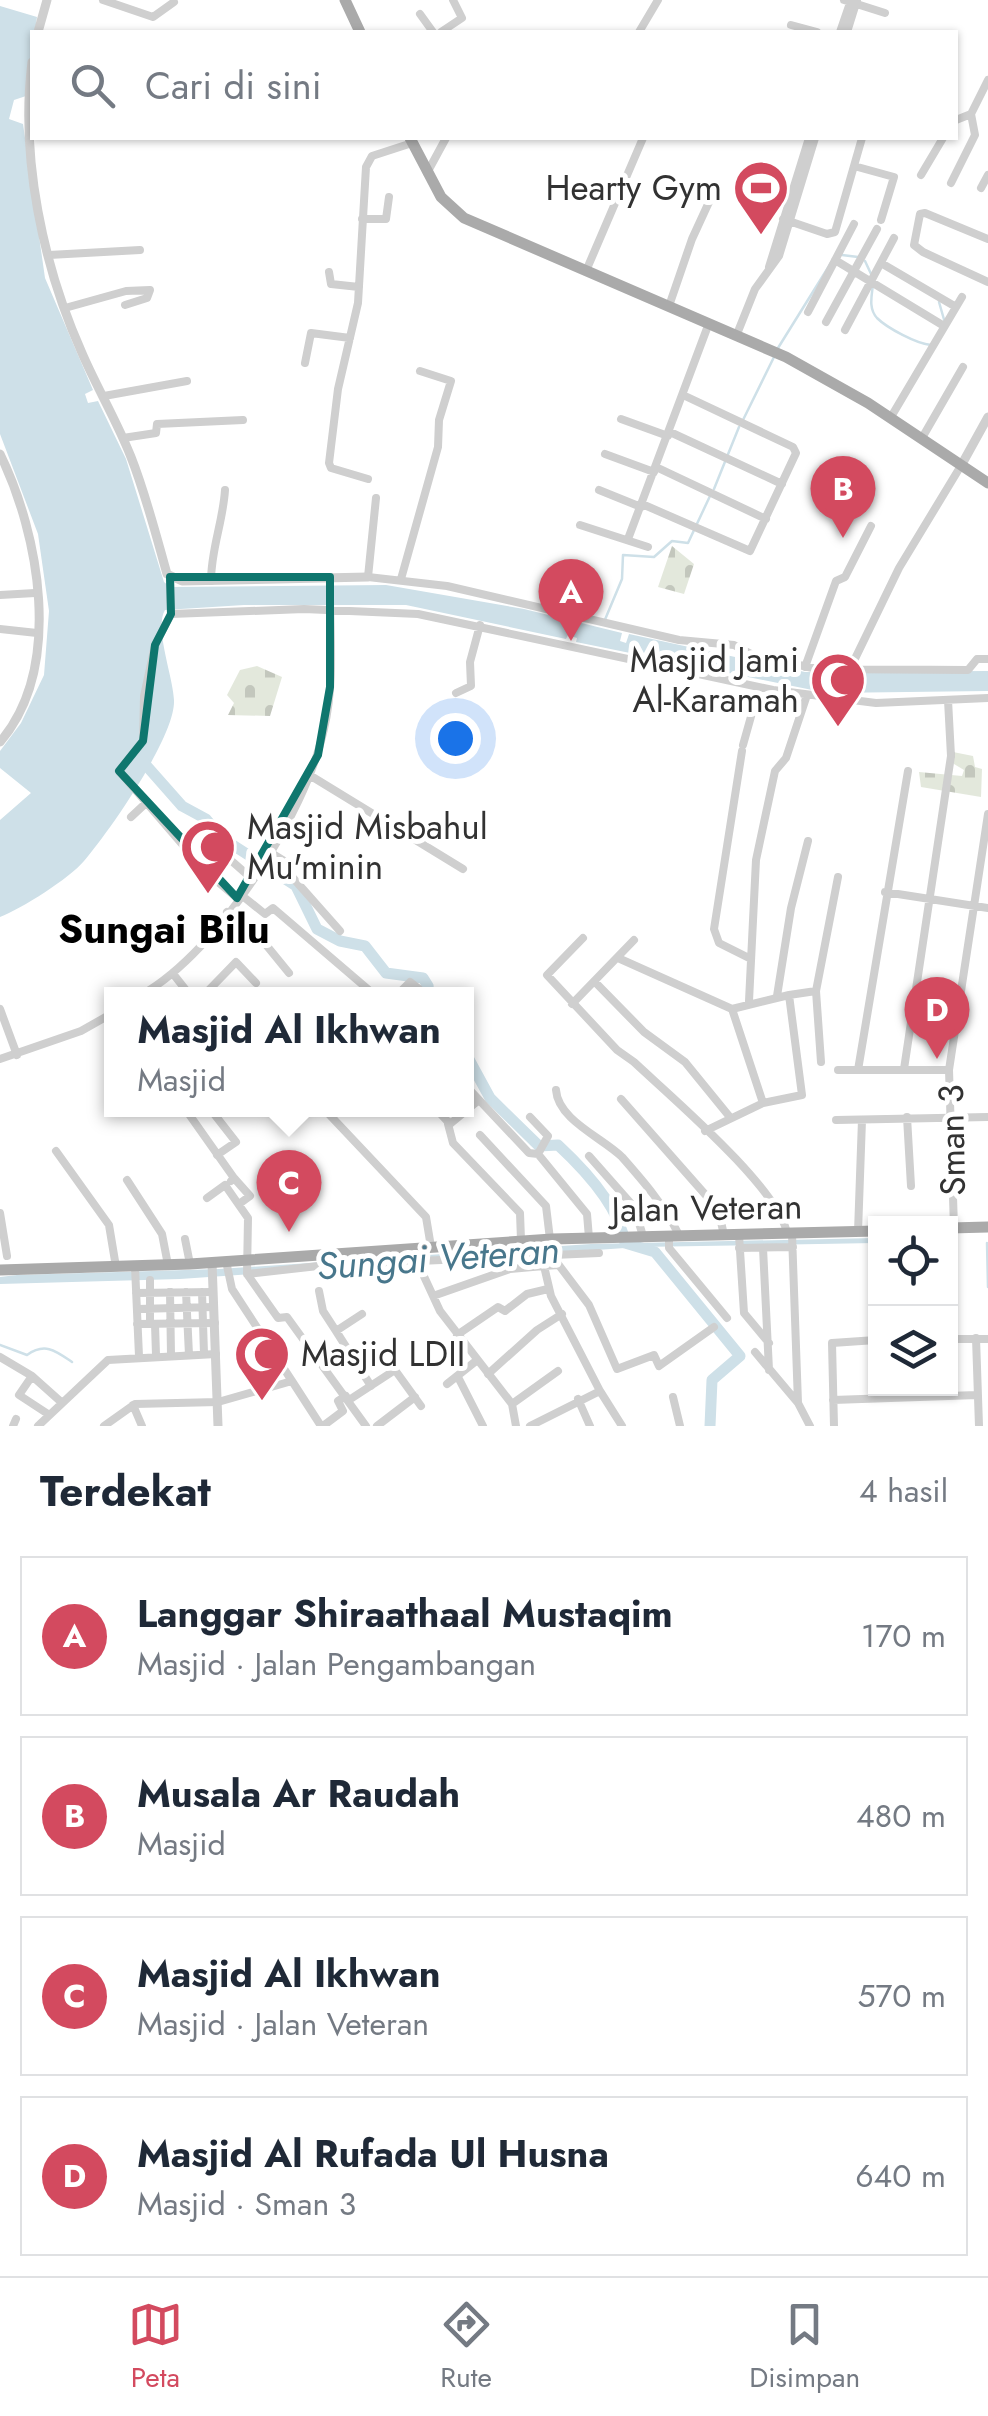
<!DOCTYPE html>
<html lang="id">
<meta charset="utf-8">
<style>
:root{--surface:#fff;--page:#f6f6f7;--text:#1f2937;--muted:#747a83;--line:#e0e1e3;--accent:#d34a5f}
body{margin:0;font-family:Jost,sans-serif;background:var(--page);color:var(--text)}
.controls{position:absolute;right:30px;bottom:30px;display:grid;overflow:hidden;border-radius:0px;box-shadow:0 2px 8px #0004}
.controls button{width:90px;height:90px;display:grid;place-items:center;padding:0;border:0;border-bottom:2px solid var(--line);background:var(--surface);color:var(--text);font:50px sans-serif}
.you{position:absolute;left:455px;top:738px;width:35px;height:35px;margin:-25px;border:8px solid #fff;border-radius:50%;background:#1a73e8;box-shadow:0 0 0 15px #1a73e833}
.badge{display:grid;place-items:center;width:65px;height:65px;border-radius:50%;background:var(--accent);color:#fff;font-size:32px;font-weight:700}
.pin{position:absolute;translate:-50% -82px;filter:drop-shadow(0 2px 5px #0008)}
.pin::after{content:'';position:absolute;top:52px;width:35px;height:30px;background:inherit;clip-path:polygon(0 0,100% 0,50% 100%)}
.popup{position:absolute;left:104px;top:987px;width:370px;height:130px;box-sizing:border-box;display:grid;place-content:center;border-radius:0px;background:var(--surface);filter:drop-shadow(0 2px 8px #0005);font-size:32px;white-space:nowrap;color:var(--muted)}
.popup b{font-size:38px;color:var(--text)}
.popup::after{content:'';position:absolute;left:50%;top:100%;margin-left:-20px;border:20px solid transparent;border-top-color:var(--surface)}
.list{margin:0;padding:0;list-style:none}
h2{display:flex;justify-content:space-between;align-items:center;height:130px;margin:0;padding:0 40px;font-size:42px}
h2 small{font-size:32px;font-weight:400;color:var(--muted)}
.list li{display:grid;grid-template-columns:65px 1fr auto;gap:30px;align-items:center;box-sizing:border-box;height:160px;margin:0 20px 20px;padding:0 20px;border:2px solid var(--line);border-radius:0px}
.list b{display:block;font-size:38px;white-space:nowrap}
.list p{margin:0;font-size:32px;white-space:nowrap;color:var(--muted)}
.list em{font-size:32px;font-style:normal;color:var(--muted)}
.icon{flex:none;width:55px;height:55px;fill:none;stroke:currentColor;stroke-width:2;stroke-linecap:round;stroke-linejoin:round}
.map{position:relative;flex:none;width:988px;height:1426px;overflow:hidden}
.search{position:absolute;background:var(--surface);box-shadow:0 2px 8px #0004;left:30px;right:30px;top:30px;height:110px;display:flex;align-items:center;gap:25px;box-sizing:border-box;padding:0 35px;border-radius:0px;color:var(--muted);font-size:38px}
.sheet{height:850px;background:var(--surface)}
nav{display:flex;justify-content:space-around;align-items:center;box-sizing:border-box;height:140px;border-top:2px solid var(--line);background:var(--surface);font-size:28px;color:var(--muted)}
nav a{display:grid;justify-items:center;gap:5px}
nav .on{color:var(--accent)}
.map>svg:first-child{display:block}
.cemetery{fill:url(#cemetery-stones)}
.water{fill:#cee0e8}
.lines{fill:none;stroke-linecap:round;stroke-linejoin:round}
.stream{stroke:#cee0e8;stroke-width:2.5}
.river{stroke:#cee0e8;stroke-width:11}
.minor{stroke:#cfcfcf;stroke-width:8}
.tertiary{stroke:#cfcfcf;stroke-width:9}
.primary{stroke:#aaa;stroke-width:11}
.marked{fill:none;stroke:#0f766e;stroke-width:8;stroke-linejoin:round}
.labels{text-anchor:middle;stroke-width:10;stroke-linejoin:round;paint-order:stroke}
.poi-label{font-size:35px;fill:#323232;stroke:#fff;text-anchor:end}
.street-label{font-size:35px;fill:#323232;stroke:#fff}
.water-label{font-size:38px;font-style:italic;fill:#48778c;stroke:#fff}
.quarter-label{font-size:40px;font-weight:bold;fill:#000;stroke:#fff}
</style>
<div class="map">
<svg width="988" height="1426" viewBox="0 0 988 1426">
<defs>
<pattern id="cemetery-stones" width="16" height="16" patternUnits="userSpaceOnUse" patternTransform="scale(2.5)"><rect width="16" height="16" fill="#e3e8dc"/><path d="M2 7V4a2 2 0 0 1 4 0v3zM10 15v-3a2 2 0 0 1 4 0v3z" fill="#c3c7bd"/></pattern>
</defs>
<rect width="100%" height="100%" fill="#fff"/>
<!-- cemetery -->
<path class="cemetery" d="M672,546L694,564L684,594L658,587Z
M257,666L282,677L270,716L228,715L234,703L227,695L240,670Z
M953,752L973,756L975,767L982,769L981,797L921,787L919,772L962,776L964,770L954,764Z"/>
<!-- water -->
<path class="water" d="M0,6L37,17L26,96L14,100L9,119L23,124L45,278L93,390L85,394L88,403L98,401L126,459L164,582L170,587L386,585L524,609L622,633L620,641L626,643L629,634L805,672L988,671V691L827,693L576,642L577,638L568,635L566,639L406,605H244L165,610C154,628 173,676 174,700C176,736 109,832 84,861C70,878 21,909 0,917V820L31,793L0,768V751L21,723L44,675L49,611L38,534L0,434Z
M875,1238V1243L639,1247L180,1279L0,1284V1277L17,1275L219,1269L591,1244Z"/>
<g class="lines">
<!-- stream -->
<path class="stream" d="M842,255L858,257
M865,261L872,276
M873,284C872,295 868,308 877,318C887,328 917,344 931,345
M939,302L945,323
M778,348L834,258
M743,420L775,355
M714,489L739,427
M604,622L622,579L623,555L654,557L672,541L688,543L710,496
M987,1243L988,1287
M0,1345L27,1355C45,1342 56,1351 72,1362"/>
<!-- river -->
<path class="river" d="M137,755L182,806L206,819L222,838L296,886L317,929L340,941L365,946L386,973L423,978L428,986L419,994
M466,1054L490,1098L539,1146L558,1145C585,1170 619,1207 625,1243L655,1252L740,1356L712,1380L710,1426"/>
<!-- minor -->
<path class="minor" d="M103,0L153,17L174,2
M844,0L885,13
M420,14L433,32
M791,25L817,32
M441,32L462,18L453,0
M639,32L658,0
M840,32L851,0
M847,32L857,0
M956,120L971,114L988,80
M854,166L894,177L881,220
M427,173L446,138
M921,175L943,138
M951,183L975,135L971,114
M981,188L988,175
M362,219H386L389,197
M783,219L827,234L835,232L862,138
M988,239L925,213L920,214L914,245L923,252L988,282
M49,255L140,250
M835,260L944,326
M881,263L956,307
M769,267L809,138
M586,271L643,138
M329,272L331,284L359,287
M669,306L692,239L715,189
M65,308L126,291L150,290L147,298L125,305
M808,312L854,224
M826,322L877,229
M845,330L894,238
M737,334L755,289L779,256L815,138
M305,363L311,333L350,338
M104,396L187,381
M891,417L962,297
M621,419L668,436
M670,432L782,484
M123,438L156,433L157,424L243,420
M922,438L963,367
M605,454L654,472
M656,467L766,519
M368,479L331,468L329,463L338,389L358,303L366,167L372,156L412,143
M599,490L641,507
M376,498L368,577L447,586L679,640L734,645L753,655L817,669L968,670L977,659H988
M642,504L750,551L796,453L793,447L683,395
M580,525L648,547
M628,539L709,323
M170,577L171,614L155,645L144,696L143,741L119,771L206,872L237,898
M401,579L438,447L439,420L451,381L420,371
M211,581C211,549 223,522 225,490
M0,595L35,593
M171,614L304,609L418,614L773,690L876,703L988,698
M0,629L37,633
M805,667L836,581L845,577L871,526
M850,669L899,568L962,464
M456,693L471,686L470,662L480,625
M743,745L759,688
M742,751L714,929L719,943L751,959
M311,776L463,869
M131,817L146,803
M268,851L289,864L286,870L340,931
M226,856L251,878
M885,892L988,908
M240,894L265,914L273,908L370,991
M227,912L258,935L289,973
M583,938L547,975L617,1050L634,1062C670,1096 781,1190 787,1234
M618,958L732,1009L763,1103L705,1131
M174,975L189,994
M595,982L644,1032L685,1062L729,1116
M816,991L838,877
M143,994C219,950 305,816 324,729C336,679 329,628 330,577
M205,994L236,962L256,983
M398,994L410,982L419,989
M789,995L816,991L821,1062
M777,996L791,908L808,841
M749,1001L756,860L775,771L786,758L807,695
M572,1004L634,940
M0,1009L17,1055
M732,1009L789,995L802,1095L763,1103
M0,1059L81,1031L111,1014
M904,1069L951,756L948,700
M838,1070H949
M858,1070L908,771
M466,1086L529,1153L538,1154L587,1214L589,1238
M556,1090C558,1120 603,1138 622,1157C644,1182 664,1205 679,1235
M621,1099L718,1209L724,1235
M186,1110L234,1178
M211,1110L236,1142L217,1155
M325,1110L426,1217L431,1247
M437,1110L450,1124L479,1100
M530,1117L548,1136L538,1154
M907,1117L911,1186
M836,1120L988,1117
M448,1124L453,1143L520,1213L521,1240
M480,1135L546,1206L552,1256L589,1305L617,1369L654,1355L659,1366L714,1327
M56,1151L109,1225L116,1267
M589,1156L634,1207L643,1236
M127,1180L162,1234L168,1265
M231,1181L234,1178L250,1196L239,1204
M207,1198L225,1185L248,1218L247,1274L278,1318L287,1317L366,1426
M0,1213L7,1256
M954,1228L949,1070L988,814
M858,1232L862,1120
M792,1234L798,1403L810,1426
M669,1235V1248L727,1318
M739,1235L744,1313L769,1343
M185,1239L190,1264
M739,1248L793,1247
M763,1248L769,1370
M415,1257L440,1311L512,1404L516,1426
M226,1261L232,1289L292,1381
M558,1265L544,1266L551,1296L600,1391
M135,1267L139,1356
M247,1274L327,1265L599,1253
M150,1280V1324
M319,1291L323,1311L336,1331L362,1314
M170,1292L171,1355
M186,1292L189,1355
M202,1292L204,1354
M136,1293L213,1292
M433,1296L510,1269L544,1266
M137,1309L214,1307
M137,1324L215,1323
M155,1324L156,1355
M336,1331L371,1386
M457,1335L498,1307L505,1311L527,1294L548,1289
M976,1338L979,1426
M950,1339H988
M755,1352L798,1403
M0,1357L32,1376L60,1401
M488,1374L537,1330L562,1314
M32,1376L19,1395L48,1414
M458,1377L483,1426
M447,1384L476,1361
M673,1397L680,1426
M578,1399L590,1426
M349,1400L395,1370L421,1406
M833,1400L977,1395
M512,1404L558,1371
M133,1405L142,1426
M13,1426L16,1419
M38,1426L108,1360L216,1354
M104,1426L135,1404L218,1402L292,1381L321,1426
M323,1426L343,1411L338,1401L346,1396
M377,1426L415,1397
M530,1426L600,1391L622,1426
M834,1426L832,1343L876,1340"/>
<!-- tertiary -->
<path class="tertiary" d="M38,32L47,0
M32,62C20,158 43,266 82,353C97,388 117,421 131,457C146,495 156,535 167,574L182,581L368,577
M0,454C39,534 64,667 0,742
M962,464L988,417
M212,1262L218,1426"/>
<!-- primary -->
<path class="primary" d="M345,0L360,32
M410,138L441,197L464,218L786,357L868,403L988,483
M950,1228L988,1227
M0,1270L190,1264L552,1239L876,1231"/>
</g>
<!-- marked area -->
<path class="marked" d="M170,577H330V687L318,755L237,898L119,771L143,741L155,645L171,614Z"/>
<!-- icons -->
<defs>
<g id="stadium-pin" transform="scale(2.875)"><path d="M0 17L-7.5 6A9.5 9.5 0 1 1 7.5 6Z" fill="#d34a5f" stroke="#fff"/><path d="M0-5a6.5 5 0 1 0 0 10a6.5 5 0 1 0 0-10ZM-3.5-1.8h7v3.6h-7Z" fill="#fff"/></g>
<g id="mosque-pin" transform="scale(2.875)"><path d="M0 17L-7.5 6A9.5 9.5 0 1 1 7.5 6Z" fill="#d34a5f" stroke="#fff"/><path d="M3.5-4.9A6 6 0 1 0 3.5 4.9A5 5 0 1 1 3.5-4.9Z" fill="#fff"/></g>
</defs>
<g fill-rule="evenodd">
<use href="#stadium-pin" x="761" y="188"/>
<use href="#mosque-pin" x="838" y="680"/>
<use href="#mosque-pin" x="208" y="847"/>
<use href="#mosque-pin" x="262" y="1354"/>
</g>
<g class="labels">
<!-- poi labels -->
<g class="poi-label">
<text x="722" y="200">Hearty Gym</text>
<text x="799" y="672">Masjid Jami<tspan x="799" dy="40">Al-Karamah</tspan></text>
<text x="247" y="839" text-anchor="start">Masjid Misbahul<tspan x="247" dy="40">Mu'minin</tspan></text>
<text x="301" y="1366" text-anchor="start">Masjid LDII</text>
</g>
<!-- street labels -->
<g class="street-label">
<text transform="translate(952 1140) rotate(-91)" y="12">Sman 3</text>
<text transform="translate(707 1208) rotate(-1)" y="12">Jalan Veteran</text>
</g>
<!-- water labels -->
<g class="water-label">
<text transform="translate(438 1258) rotate(-4)" y="13">Sungai Veteran</text>
</g>
<!-- quarter labels -->
<g class="quarter-label">
<text x="164" y="943">Sungai Bilu</text>
</g>
</g>
</svg>
<div class="controls">
<button><svg class="icon" aria-label="locate" viewBox="0 0 24 24"><circle cx="12" cy="12" r="6"/><path d="M12 2v4M12 18v4M2 12h4M18 12h4"/></svg></button>
<button><svg class="icon" aria-label="layers" viewBox="0 0 24 24"><path d="M12 4l9 5-9 5-9-5zM3 14l9 5 9-5"/></svg></button>
</div>
<div class="you"></div>
<div class="pin badge" style="left:571px;top:641px">A</div>
<div class="pin badge" style="left:843px;top:538px">B</div>
<div class="pin badge" style="left:289px;top:1232px">C</div>
<div class="popup"><b>Masjid Al Ikhwan</b>Masjid</div>
<div class="pin badge" style="left:937px;top:1059px">D</div>
<div class="search"><svg class="icon" aria-label="search" viewBox="0 0 24 24"><circle cx="10" cy="10" r="6"/><path d="M15 15l6 6"/></svg>Cari di sini</div>
</div>
<section class="sheet">
<h2>Terdekat<small>4 hasil</small></h2>
<ul class="list">
<li><span class="badge">A</span><div><b>Langgar Shiraathaal Mustaqim</b><p>Masjid · Jalan Pengambangan</p></div><em>170 m</em></li>
<li><span class="badge">B</span><div><b>Musala Ar Raudah</b><p>Masjid</p></div><em>480 m</em></li>
<li><span class="badge">C</span><div><b>Masjid Al Ikhwan</b><p>Masjid · Jalan Veteran</p></div><em>570 m</em></li>
<li><span class="badge">D</span><div><b>Masjid Al Rufada Ul Husna</b><p>Masjid · Sman 3</p></div><em>640 m</em></li>
</ul>
</section>
<nav>
<a class="on"><svg class="icon" aria-label="map" viewBox="0 0 24 24"><path d="M3 6l6-2 6 2 6-2v14l-6 2-6-2-6 2zM9 4v14M15 6v14"/></svg>Peta</a>
<a><svg class="icon" aria-label="directions" viewBox="0 0 24 24"><path d="M12 3l9 9-9 9-9-9zM9 14v-3h6M13 9l2 2-2 2"/></svg>Rute</a>
<a><svg class="icon" aria-label="saved" viewBox="0 0 24 24"><path d="M7 4h10v16l-5-4-5 4z"/></svg>Disimpan</a>
</nav>
